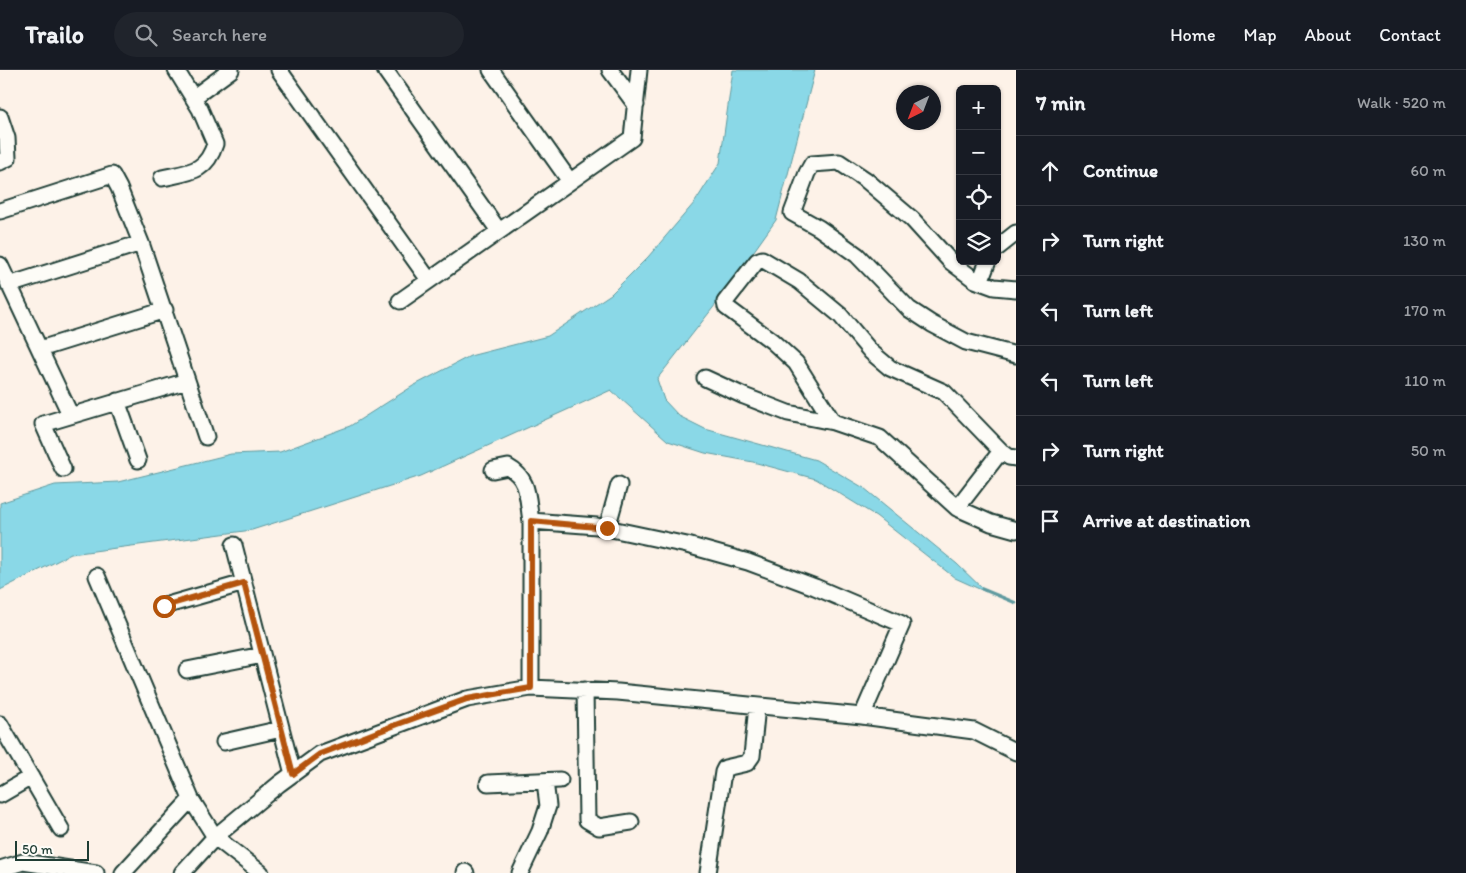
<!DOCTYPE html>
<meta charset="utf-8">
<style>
:root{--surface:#171b24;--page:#20242c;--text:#f1f3f6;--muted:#9ea1a6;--line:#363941}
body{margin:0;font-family:Itim,sans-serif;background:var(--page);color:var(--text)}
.controls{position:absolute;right:15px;top:15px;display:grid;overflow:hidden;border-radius:8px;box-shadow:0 1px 4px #0004}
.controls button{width:45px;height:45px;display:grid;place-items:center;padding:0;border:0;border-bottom:1px solid var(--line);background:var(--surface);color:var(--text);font:25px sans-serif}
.compass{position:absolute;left:896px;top:15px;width:45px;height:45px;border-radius:50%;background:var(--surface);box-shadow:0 1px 4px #0004;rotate:222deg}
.scale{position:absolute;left:15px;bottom:12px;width:74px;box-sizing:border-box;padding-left:5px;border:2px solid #1f3d34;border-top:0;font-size:14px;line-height:18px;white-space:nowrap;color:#1f3d34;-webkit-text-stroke:4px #fdfcf7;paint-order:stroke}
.stop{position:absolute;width:15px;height:15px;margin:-11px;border:4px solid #b45309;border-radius:50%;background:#fff}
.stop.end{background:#b45309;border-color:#fff;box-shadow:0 1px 5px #0008}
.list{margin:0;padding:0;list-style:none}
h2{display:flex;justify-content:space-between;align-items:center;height:65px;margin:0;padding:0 20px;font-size:21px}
h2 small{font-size:16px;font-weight:400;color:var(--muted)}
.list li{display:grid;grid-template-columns:32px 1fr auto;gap:15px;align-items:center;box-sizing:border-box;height:70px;padding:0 20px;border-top:1px solid var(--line)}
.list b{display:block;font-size:19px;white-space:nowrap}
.list em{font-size:16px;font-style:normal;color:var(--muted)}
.icon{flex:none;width:28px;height:28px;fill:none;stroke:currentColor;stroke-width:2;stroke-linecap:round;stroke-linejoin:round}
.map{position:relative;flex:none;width:1016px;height:803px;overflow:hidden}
header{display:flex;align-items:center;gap:30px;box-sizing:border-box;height:70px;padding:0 25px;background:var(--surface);border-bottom:1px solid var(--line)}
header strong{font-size:24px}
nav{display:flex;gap:28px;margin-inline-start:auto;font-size:18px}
.search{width:350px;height:45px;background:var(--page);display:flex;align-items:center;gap:12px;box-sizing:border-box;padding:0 18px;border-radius:28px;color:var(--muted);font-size:19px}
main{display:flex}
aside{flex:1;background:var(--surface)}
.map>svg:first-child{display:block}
.water{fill:#8ad8e7;stroke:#5f9a9f}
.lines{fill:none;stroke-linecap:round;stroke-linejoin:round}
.stream{stroke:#5f9a9f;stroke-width:3}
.minor-casing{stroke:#1f3d34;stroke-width:19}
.minor{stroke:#fdfcf7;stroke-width:15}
.route{stroke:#b45309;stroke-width:6}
</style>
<header>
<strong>Trailo</strong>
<div class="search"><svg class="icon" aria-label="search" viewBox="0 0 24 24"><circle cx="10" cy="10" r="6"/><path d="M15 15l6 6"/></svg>Search here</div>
<nav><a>Home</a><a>Map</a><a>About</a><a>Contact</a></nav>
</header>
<main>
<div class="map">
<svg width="1016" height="803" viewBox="0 0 1016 803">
<rect width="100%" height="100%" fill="#fdf2e8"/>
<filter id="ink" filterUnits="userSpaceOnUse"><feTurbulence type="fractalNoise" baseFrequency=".02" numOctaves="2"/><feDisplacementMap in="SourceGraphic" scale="10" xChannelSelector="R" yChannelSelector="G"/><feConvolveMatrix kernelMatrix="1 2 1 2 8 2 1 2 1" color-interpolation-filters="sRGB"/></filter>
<g filter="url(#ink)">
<!-- water -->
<path class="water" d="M733,0H815L776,150L716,234L657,309L664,330L679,346L705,359L816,390L864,418L957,494L986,522L955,508L876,446L816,409L753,392L705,383L668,371L611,320L421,406L252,460L71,484L0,520V433L55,415L118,412L231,384L280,382L350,356L413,316L470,286L548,266L611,224L648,187L695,132L720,93Z"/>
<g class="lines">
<!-- stream -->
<path class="stream" d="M982,519L1016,533"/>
<!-- minor casing -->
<g class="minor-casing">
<path id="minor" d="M279,0L429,210
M385,0L499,161
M491,0L569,110
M610,0L636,35
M194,27L231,0
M0,47L7,68L8,88L0,92
M162,108C189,102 206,103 215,74L200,39L176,0
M0,141L112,105L119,118L141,173L206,367
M997,178L1016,163
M0,195L70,344
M980,212L988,191
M9,215L141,173
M1016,219L994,217L975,210L951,192L912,149L866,110L839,92L812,94L807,103L792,143L819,158L857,185L909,239L932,254L966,272L1016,285
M400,231L632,68L639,0
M40,279L165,240
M705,308L744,326L788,343L833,352L880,368L957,438L991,453L1016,460
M117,331L138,390
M833,352L796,293L772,271L726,237L725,232L757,191L762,189L799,211L840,245L871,282L890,298L944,322L1001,381L1009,387L1016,388
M63,399L43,354L187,311
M493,400L508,397C530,409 527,428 531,451L597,456L687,475L748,492L815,517L902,554L862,646
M957,438L1001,381
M607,458L619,415
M234,475L293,704
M97,506L191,729L215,767L261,803
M164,536L244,513
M187,600L262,585
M531,618V451
M585,620L587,750L599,757L631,752
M0,654L61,759
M224,672L281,659
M488,713L560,710
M0,725L31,707
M0,799L23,792L96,803
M465,802L466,803
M123,803L191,729
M182,803L215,767L279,714L320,684L467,629L531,618L618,622L862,646L974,661L1016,682
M520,803L540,761L548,736L545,711
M708,803L723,702L725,698L747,693L752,686L757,636"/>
</g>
<!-- minor -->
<use href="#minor" class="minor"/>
</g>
</g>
<g class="lines" filter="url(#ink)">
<!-- route -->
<path class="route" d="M164,536L244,513L293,704L320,684L398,654L467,629L531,618V451L607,458"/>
</g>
</svg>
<div class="controls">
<button>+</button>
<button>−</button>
<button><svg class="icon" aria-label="locate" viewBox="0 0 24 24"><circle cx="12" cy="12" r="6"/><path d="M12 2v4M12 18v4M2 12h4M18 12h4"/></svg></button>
<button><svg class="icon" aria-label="layers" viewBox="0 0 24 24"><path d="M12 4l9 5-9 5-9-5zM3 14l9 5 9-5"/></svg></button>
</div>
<svg class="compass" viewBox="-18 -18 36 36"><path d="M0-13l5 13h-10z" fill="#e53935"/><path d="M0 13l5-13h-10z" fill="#9ea1a6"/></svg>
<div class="scale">50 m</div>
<div class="stop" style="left:164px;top:536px"></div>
<div class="stop end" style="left:607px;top:458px"></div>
</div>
<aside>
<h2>7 min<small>Walk · 520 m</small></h2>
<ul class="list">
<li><svg class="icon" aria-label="ahead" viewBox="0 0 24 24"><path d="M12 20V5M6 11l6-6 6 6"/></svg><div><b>Continue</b></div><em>60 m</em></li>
<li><svg class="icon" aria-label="right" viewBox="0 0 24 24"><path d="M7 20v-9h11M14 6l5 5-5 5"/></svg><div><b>Turn right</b></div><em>130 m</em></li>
<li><svg class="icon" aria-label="left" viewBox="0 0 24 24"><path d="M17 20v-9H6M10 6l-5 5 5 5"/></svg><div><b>Turn left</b></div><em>170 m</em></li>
<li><svg class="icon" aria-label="left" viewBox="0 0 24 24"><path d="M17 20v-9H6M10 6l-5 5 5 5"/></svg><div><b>Turn left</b></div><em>110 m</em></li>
<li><svg class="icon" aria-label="right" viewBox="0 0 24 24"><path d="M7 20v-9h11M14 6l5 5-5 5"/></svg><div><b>Turn right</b></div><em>50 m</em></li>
<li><svg class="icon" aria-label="arrive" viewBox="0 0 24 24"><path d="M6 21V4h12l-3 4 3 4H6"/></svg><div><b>Arrive at destination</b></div></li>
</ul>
</aside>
</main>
